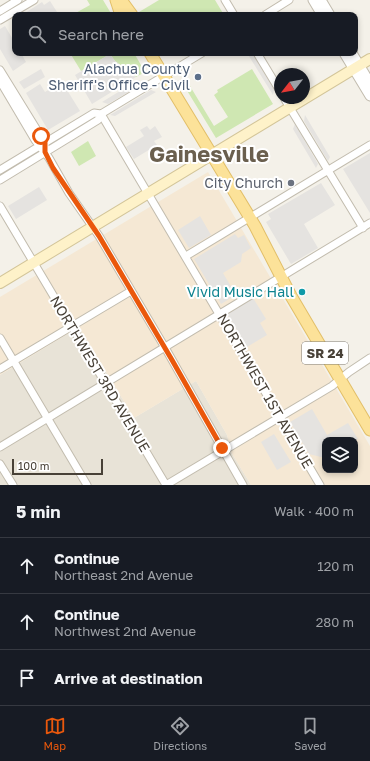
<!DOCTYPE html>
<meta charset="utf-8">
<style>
:root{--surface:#171b24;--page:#20242c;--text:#f1f3f6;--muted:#9ea1a6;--line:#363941;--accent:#ea580c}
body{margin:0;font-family:"Golos Text",sans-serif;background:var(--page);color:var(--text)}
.controls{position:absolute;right:12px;bottom:12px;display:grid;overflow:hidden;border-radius:8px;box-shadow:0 2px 6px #0003}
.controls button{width:36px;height:36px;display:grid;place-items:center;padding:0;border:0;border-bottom:1px solid var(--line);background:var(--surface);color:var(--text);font:20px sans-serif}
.compass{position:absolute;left:274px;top:68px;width:36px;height:36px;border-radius:50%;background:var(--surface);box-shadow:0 2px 6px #0003;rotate:239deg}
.scale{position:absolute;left:12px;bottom:10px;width:91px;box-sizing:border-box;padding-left:4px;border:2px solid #484137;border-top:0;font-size:11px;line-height:14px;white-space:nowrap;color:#484137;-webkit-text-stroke:3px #fff;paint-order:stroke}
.stop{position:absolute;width:12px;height:12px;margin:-9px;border:3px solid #ea580c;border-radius:50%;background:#fff}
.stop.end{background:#ea580c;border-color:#fff;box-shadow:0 1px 4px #0008}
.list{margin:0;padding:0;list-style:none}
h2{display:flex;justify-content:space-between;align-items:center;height:52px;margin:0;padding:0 16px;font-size:17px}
h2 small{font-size:13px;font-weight:400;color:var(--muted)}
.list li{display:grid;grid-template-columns:26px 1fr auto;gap:12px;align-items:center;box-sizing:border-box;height:56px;padding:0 16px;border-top:1px solid var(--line)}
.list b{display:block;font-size:15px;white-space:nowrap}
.list p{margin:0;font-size:13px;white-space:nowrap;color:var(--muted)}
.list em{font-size:13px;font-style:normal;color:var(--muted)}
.icon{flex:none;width:22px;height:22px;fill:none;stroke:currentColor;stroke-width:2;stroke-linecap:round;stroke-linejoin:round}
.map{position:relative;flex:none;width:370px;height:485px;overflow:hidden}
.search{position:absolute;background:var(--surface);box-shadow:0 2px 6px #0003;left:12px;right:12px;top:12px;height:44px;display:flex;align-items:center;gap:10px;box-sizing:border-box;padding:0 14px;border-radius:8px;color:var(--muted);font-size:15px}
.sheet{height:220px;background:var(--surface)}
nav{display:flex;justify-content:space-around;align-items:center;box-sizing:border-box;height:56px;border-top:1px solid var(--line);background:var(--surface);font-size:11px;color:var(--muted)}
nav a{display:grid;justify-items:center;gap:2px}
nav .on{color:var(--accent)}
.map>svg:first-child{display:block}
.residential{fill:#e8e3d7}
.commercial{fill:#f5e8d4;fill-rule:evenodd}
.green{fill:#cfe7b2}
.parking{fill:#e5e3e0}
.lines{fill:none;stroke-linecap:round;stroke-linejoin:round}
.minor-casing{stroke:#c2bcae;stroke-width:9}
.tertiary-casing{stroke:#c2bcae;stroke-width:11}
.secondary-casing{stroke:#d3c599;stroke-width:12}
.primary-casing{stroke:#e2bf69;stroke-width:13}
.minor{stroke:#fff;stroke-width:7}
.tertiary{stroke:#fff;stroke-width:9}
.secondary{stroke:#fef2c9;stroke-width:10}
.primary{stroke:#fce299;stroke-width:11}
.route{stroke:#ea580c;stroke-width:5}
.service-dot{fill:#5c6f8a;stroke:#fff;stroke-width:1.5}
.worship-dot{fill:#6b7280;stroke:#fff;stroke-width:1.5}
.culture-dot{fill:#0f9aa8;stroke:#fff;stroke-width:1.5}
.labels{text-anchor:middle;stroke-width:4;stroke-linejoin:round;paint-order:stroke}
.shield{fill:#fff;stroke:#7f7a73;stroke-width:1}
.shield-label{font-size:13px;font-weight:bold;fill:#484137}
.service-label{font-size:14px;fill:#4e5e75;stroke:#fff;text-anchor:end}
.worship-label{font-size:14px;fill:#5b616d;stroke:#fff;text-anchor:end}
.culture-label{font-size:14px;fill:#0d838f;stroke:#fff;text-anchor:end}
.street-label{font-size:14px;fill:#484137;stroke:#fff}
.town-label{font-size:22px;font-weight:bold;fill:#6a5f4e;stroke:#fff}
</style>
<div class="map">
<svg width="370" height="485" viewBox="0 0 370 485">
<rect width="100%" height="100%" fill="#f4f1e9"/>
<!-- residential -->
<path class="residential" d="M79,327L134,418L196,381L227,435L231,452L251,485H0V375Z"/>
<!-- commercial -->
<path class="commercial" d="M208,172L370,446V485H251L231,452L227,435L196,381L134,418L79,327L0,375V297ZM325,440H355V470H325Z"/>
<!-- green -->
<path class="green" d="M87,0H103L112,15H72L90,5Z
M159,0H215L224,15H140L139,12Z
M70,53H134L145,72L136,77L115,61L110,54L81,71Z
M252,69L273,104L216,138L183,84L187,81L214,126L228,117L214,95L218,92L217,90Z
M88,141L96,156L79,166L71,152Z"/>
<!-- parking -->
<path class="parking" d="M50,1L59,15H22L42,2L44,5Z
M5,26L15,43V53H21L26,62L13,71L0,49V29Z
M247,53H252L274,90L273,95Z
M110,54L115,61L136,77L92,104L75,75Z
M41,69L45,77L24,89L19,82Z
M138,80L144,83L108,104L102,102Z
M62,82L80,111L48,130L26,93L40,84L45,92Z
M151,90L156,92L115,116L110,115Z
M305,115L330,157L328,161L304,121Z
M295,124L318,164L316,168L293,129Z
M147,126L150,130L155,126L162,137L154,141L157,145L134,159L126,147L144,136L140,130Z
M370,153V213L343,169Z
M321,183L335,205L304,224L318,248L291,264L266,222L271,219L268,214Z
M39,187L47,200L16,219L8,206Z
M200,216L211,235L189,248L178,230Z
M235,234L238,238L244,235L251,248L242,254L241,262L223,273L236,295L221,304L194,259Z
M253,298L266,319L260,323L267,335L247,347L227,314Z
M312,409L327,435L348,423L358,439L355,440H325V458L309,454L290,422Z
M274,434L291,462L277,470L261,442Z"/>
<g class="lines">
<!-- minor casing -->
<g class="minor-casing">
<path id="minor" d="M225,0L234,15
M0,11L18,0
M265,15L289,0
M0,20L34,0
M257,53L280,91
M0,70L45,143V147
M0,81L35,140L49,158L69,193L99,236L167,351L243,485
M284,98L363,228
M101,114L320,485
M0,170L94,113L101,114
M0,180L98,120L101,114L202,53
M0,206L166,485
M186,256L370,145
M0,338L87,485
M0,369L131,291
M0,447L370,223
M0,464L13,485
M166,485L332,386L349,372L370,358"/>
</g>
<!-- tertiary casing -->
<g class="tertiary-casing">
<path id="tertiary" d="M313,0L322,15
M321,0L330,15
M344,53L370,96
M352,53L370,83"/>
</g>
<!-- secondary casing -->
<g class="secondary-casing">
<path id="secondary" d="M0,283L370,59"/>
</g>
<!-- primary casing -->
<g class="primary-casing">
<path id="primary" d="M116,0L121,15
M121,0L132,15
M150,53L255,226L291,296L370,430"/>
</g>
<!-- minor -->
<use href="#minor" class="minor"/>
<!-- tertiary -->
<use href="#tertiary" class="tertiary"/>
<!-- secondary -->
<use href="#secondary" class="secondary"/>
<!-- primary -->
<use href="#primary" class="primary"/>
</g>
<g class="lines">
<!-- route -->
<path class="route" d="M41,136L45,143V152L53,168L99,236L172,360L222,448"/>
</g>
<!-- markers -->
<circle class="service-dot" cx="198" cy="77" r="4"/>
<circle class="worship-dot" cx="291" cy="183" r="4"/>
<circle class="culture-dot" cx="302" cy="292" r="4"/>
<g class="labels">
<!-- shield labels -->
<rect class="shield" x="302" y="342" width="46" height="22" rx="3"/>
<g class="shield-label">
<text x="325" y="358">SR 24</text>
</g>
<!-- service labels -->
<g class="service-label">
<text x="190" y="74">Alachua County<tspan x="190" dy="16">Sheriff's Office - Civil</tspan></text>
</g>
<!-- worship labels -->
<g class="worship-label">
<text x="283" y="188">City Church</text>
</g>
<!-- culture labels -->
<g class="culture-label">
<text x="294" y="297">Vivid Music Hall</text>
</g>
<!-- street labels -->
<g class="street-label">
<text transform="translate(100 374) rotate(59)" y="5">NORTHWEST 3RD AVENUE</text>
<text transform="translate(265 391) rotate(60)" y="5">NORTHWEST 1ST AVENUE</text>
</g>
<!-- town labels -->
<g class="town-label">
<text x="209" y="162">Gainesville</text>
</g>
</g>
</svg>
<div class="controls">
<button><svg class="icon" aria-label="layers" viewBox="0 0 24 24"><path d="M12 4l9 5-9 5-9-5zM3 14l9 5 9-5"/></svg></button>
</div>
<svg class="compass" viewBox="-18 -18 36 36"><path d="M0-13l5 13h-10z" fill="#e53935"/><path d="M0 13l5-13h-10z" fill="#9ea1a6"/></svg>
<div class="scale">100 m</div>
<div class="stop" style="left:41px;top:136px"></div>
<div class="stop end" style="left:222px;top:448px"></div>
<div class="search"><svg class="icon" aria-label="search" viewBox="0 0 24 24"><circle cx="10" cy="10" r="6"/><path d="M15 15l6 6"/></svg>Search here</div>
</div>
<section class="sheet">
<h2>5 min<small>Walk · 400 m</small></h2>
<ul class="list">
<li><svg class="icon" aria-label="ahead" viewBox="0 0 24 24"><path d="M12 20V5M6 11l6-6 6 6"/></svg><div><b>Continue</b><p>Northeast 2nd Avenue</p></div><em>120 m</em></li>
<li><svg class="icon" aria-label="ahead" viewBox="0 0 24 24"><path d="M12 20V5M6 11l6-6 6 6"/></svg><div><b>Continue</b><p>Northwest 2nd Avenue</p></div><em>280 m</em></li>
<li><svg class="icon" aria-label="arrive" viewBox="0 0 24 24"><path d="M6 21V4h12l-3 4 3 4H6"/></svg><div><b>Arrive at destination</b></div></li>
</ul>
</section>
<nav>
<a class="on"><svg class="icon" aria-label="map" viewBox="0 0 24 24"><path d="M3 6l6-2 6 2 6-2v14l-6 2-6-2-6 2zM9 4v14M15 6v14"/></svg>Map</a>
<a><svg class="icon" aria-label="directions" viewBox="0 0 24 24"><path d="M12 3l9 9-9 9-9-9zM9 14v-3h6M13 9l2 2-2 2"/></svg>Directions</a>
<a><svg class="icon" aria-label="saved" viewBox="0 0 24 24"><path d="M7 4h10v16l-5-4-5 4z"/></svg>Saved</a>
</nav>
